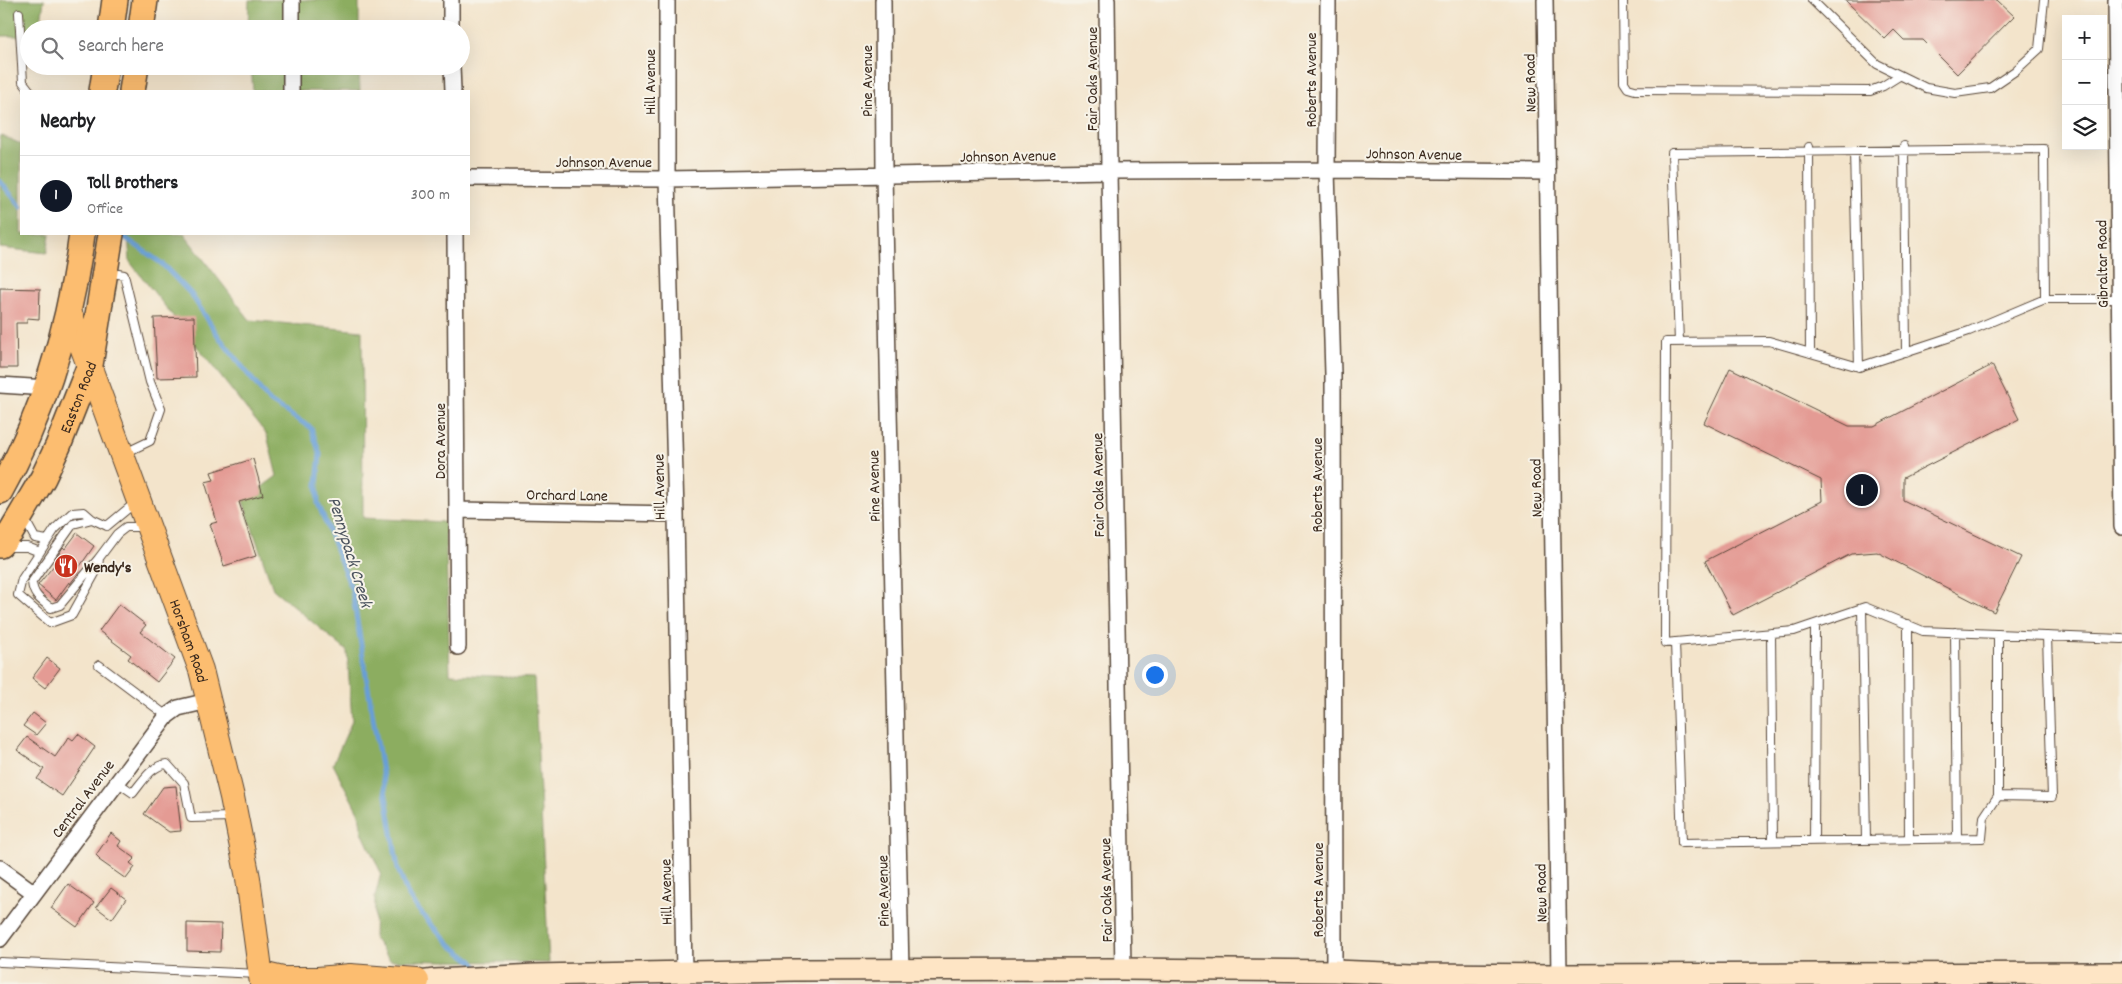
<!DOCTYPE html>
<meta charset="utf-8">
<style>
:root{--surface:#fff;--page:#f2f2f2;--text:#202124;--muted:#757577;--line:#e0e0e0;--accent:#111827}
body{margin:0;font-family:Dekko,sans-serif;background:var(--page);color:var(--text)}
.controls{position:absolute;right:15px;top:15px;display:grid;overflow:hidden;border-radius:0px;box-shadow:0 5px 20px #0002}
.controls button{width:45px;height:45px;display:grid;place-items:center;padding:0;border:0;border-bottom:1px solid var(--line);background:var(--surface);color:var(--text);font:25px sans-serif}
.you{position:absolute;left:1154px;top:674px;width:18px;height:18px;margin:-12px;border:4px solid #fff;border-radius:50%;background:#1a73e8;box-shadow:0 0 0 8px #1a73e833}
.badge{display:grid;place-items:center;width:32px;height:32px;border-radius:50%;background:var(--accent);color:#fff;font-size:16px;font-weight:700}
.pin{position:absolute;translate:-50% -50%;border:2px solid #fff;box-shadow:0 1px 5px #0006}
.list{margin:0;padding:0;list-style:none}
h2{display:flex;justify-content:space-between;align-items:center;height:65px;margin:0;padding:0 20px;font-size:21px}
h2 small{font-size:16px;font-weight:400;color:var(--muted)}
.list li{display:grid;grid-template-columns:32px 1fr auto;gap:15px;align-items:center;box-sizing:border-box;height:80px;padding:0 20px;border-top:1px solid var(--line)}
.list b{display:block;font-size:19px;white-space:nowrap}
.list p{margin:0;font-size:16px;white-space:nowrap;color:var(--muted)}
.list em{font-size:16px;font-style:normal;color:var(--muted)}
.icon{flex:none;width:28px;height:28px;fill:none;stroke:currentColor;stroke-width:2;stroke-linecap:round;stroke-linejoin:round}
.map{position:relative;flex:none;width:2122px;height:984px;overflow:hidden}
.search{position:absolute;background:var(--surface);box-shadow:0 5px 20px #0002;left:20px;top:20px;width:450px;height:55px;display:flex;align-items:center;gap:12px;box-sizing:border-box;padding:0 18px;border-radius:28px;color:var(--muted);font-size:19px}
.panel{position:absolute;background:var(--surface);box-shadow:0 5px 20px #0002;left:20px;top:90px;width:450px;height:145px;border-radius:0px}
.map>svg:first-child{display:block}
.forest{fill:#8cad61;stroke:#646c40}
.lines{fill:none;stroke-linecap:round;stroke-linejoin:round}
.stream{stroke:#689fd6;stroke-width:5}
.building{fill:#e49b94}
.service-casing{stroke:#574638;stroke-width:10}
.minor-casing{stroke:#574638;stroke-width:18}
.secondary-casing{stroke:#574638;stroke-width:24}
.primary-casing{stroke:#574638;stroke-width:26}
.trunk-casing{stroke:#574638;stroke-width:28}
.service{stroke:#fff;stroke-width:8}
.minor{stroke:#fff;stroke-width:15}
.secondary{stroke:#fee5c5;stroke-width:21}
.primary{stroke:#fcbd6f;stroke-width:24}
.trunk{stroke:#fcbd6f;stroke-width:25}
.labels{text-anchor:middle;stroke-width:4;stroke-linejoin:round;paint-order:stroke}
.street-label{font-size:16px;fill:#3b2a1e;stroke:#f7f3e8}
.poi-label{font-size:16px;font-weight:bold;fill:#3b2a1e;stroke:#f7f3e8;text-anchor:start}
.water-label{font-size:18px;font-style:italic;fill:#4b535e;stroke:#f7f3e8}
</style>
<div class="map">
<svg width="2122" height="984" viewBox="0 0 2122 984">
<rect width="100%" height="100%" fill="#f7f3e8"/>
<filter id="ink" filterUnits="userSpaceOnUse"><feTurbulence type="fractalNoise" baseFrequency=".02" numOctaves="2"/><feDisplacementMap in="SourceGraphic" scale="10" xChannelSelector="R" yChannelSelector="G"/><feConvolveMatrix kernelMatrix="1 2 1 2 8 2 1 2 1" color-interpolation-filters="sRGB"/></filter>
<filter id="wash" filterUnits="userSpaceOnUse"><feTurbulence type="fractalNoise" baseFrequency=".0096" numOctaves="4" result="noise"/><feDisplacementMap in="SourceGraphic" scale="20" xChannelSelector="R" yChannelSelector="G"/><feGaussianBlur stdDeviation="1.12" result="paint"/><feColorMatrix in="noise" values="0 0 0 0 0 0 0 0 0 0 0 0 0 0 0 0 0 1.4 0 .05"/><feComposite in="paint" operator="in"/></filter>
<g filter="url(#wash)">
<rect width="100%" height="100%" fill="#f3e4cb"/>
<!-- forest -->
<path class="forest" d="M0,0H44L40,29H29V36H0Z
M249,0H359V29H248Z
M251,66H359L360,91H253Z
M0,135L21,144V234H50L47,253L0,248Z
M128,234H184L250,320L362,331L363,518L445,522L450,674L534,678L549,963L390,960L374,938L375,897L381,873L362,832L359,814L333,764L352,721L347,651L273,589L243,501L277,476L267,435L130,262Z"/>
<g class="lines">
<!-- stream -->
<path class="stream" d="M0,181L21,207
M120,234L161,263L191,294L219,337L269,401L311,428L320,454L317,485L318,503L352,590L398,869L408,895L421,913L452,946L472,961L480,971"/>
</g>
<g id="blocks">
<!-- building -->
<path class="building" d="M1845,0H1997L2014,16L1957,74L1923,40H1904L1894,30L1885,39Z
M0,288L40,289L39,319L27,318V323H16L17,368H0Z
M194,317L196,377L157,378L154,318Z
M1992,365L2019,419L1903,478V500L2021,557L1994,612L1877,552L1851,554L1733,615L1705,561L1822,501L1821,480L1704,423L1730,368L1849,426H1874Z
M253,459L263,495L239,502L256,556L224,566L210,524L217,522L205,482L214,480L211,472Z
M77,533L94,546L78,569L80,571L70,584L69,582L56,600L38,585L55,564L53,563L63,547L65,549Z
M119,604L146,625L140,632L175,659L157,682L128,659L131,655L99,631Z
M47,658L60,668L45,688L32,678Z
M33,713L46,723L36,735L23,726Z
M78,734L95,747L62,796L37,779L44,769L17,750L27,737L55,757L69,737L73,740Z
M176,786L181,831L169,832L144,814L163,787Z
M111,833L121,841L118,846L135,858L130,863L135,867L126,879L99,860L100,859L96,855Z
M68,884L94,903L77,927L51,908Z
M111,888L126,899L112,919L96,907Z
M187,923L221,924L220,952L187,951Z"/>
</g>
</g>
<g filter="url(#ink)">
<use href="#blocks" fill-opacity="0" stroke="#574638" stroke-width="1"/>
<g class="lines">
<!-- service casing -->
<g class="service-casing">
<path id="service" d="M1623,0L1624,82L1628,88L1635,90L1870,91L1883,86L1899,76
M1812,0L1877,64L1926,88L1955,93L1990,88L2015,71L2039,49L2044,0
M19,13L23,82L30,91
M1904,146L1906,352
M1809,147L1810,353
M1854,151L1859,367
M107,272L124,275L150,382L161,409L150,441L125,453
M2120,299H2045L1969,331L1859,367L1769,341L1666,342L1665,643L1794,631L1865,607L1923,631L2122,639
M1679,342L1672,153L2044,149L2045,299
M24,518L35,538L47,540
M92,519L73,524L32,582C33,596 41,600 51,608L60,605L99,558L117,534L126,527H145
M107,526L136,502
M7,547H27L40,552
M99,558L98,568L72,615L50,623L18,595L22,579L55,529L72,513L84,512L92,519L107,526
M1862,608L1866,840
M1908,624L1909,839
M1955,632L1957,838
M1771,633L1773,841
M1998,634V796
M1675,642L1682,843L1982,838L1984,817L1998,796L2052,797L2047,636
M99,665L167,716
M117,782L133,793C142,782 152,765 167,764L184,783L191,818L233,817
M1814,841L1815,624
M0,962L259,974"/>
</g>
<!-- minor casing -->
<g class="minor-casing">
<path id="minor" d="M451,0V29
M667,0V179L676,514L684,973
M883,0L884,174L901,971
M1107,0L1109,171L1123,969
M1328,0L1327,170L1333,374L1334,971
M1545,0L1559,975
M2116,0L2122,527
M292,29V0
M452,66L453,91
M291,91V66
M469,178L667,179L1109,171L1327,170L1548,172
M455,234L458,647
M0,385L47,388
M457,510L676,514
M0,868L33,892
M0,939L167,716L178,708L208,701"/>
</g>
<!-- secondary casing -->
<g class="secondary-casing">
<path id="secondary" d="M405,984L435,980L535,975L794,970L1123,969L1334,971L1413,974L1559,975L2122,973"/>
</g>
<!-- primary casing -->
<g class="primary-casing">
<g id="primary">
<path id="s1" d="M69,311L201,670L232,797L248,878L262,984"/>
<path d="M261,974L283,979H318L350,976L417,981"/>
</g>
</g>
<!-- trunk casing -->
<g class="trunk-casing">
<g id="trunk">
<path d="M111,29L115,0"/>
<path d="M141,29L145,0"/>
<path d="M102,91L106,66"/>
<path d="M132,91L136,66"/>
<path d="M0,491C45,412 70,324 82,234"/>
<path id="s2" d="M0,545L11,532L43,478L58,446L90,365L111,234"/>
</g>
</g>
<!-- service -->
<use href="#service" class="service"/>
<!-- minor -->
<use href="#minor" class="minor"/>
<!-- secondary -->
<use href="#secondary" class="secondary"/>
<!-- primary -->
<use href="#primary" class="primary"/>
<!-- trunk -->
<use href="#trunk" class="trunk"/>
</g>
</g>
<!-- icons -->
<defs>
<g id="restaurant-disc" transform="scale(1.25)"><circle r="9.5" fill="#c8321e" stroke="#f7f3e8"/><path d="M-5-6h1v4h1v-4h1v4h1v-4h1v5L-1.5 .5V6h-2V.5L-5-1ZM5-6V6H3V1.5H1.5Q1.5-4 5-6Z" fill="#fff"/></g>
</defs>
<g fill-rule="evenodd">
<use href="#restaurant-disc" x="66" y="566"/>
</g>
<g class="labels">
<!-- street labels -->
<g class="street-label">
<text transform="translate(1091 79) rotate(-90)" y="6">Fair Oaks Avenue</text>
<text transform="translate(1310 80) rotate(-90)" y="6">Roberts Avenue</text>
<text transform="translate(866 81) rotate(-90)" y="6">Pine Avenue</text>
<text transform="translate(649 82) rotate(-90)" y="6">Hill Avenue</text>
<text transform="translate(1529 83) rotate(-91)" y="6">New Road</text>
<text transform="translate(1414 153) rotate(1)" y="6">Johnson Avenue</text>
<text transform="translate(1008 155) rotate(-1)" y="6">Johnson Avenue</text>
<text x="604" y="167">Johnson Avenue</text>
<text transform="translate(2101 264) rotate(-91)" y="6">Gibraltar Road</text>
<text dy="6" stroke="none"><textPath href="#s2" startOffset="168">Easton Road</textPath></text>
<text transform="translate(439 441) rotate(-90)" y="6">Dora Avenue</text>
<text transform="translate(1097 485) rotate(-91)" y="6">Fair Oaks Avenue</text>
<text transform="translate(1316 485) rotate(-90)" y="6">Roberts Avenue</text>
<text transform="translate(873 486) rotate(-91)" y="6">Pine Avenue</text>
<text transform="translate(658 487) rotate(-91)" y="6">Hill Avenue</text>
<text transform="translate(1535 488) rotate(-91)" y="6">New Road</text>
<text transform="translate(567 494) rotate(1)" y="6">Orchard Lane</text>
<text dy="6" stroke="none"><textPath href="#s1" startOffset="351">Horsham Road</textPath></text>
<text transform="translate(82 798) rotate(-53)" y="6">Central Avenue</text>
<text transform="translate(1105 890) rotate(-91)" y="6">Fair Oaks Avenue</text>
<text transform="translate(1317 890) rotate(-90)" y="6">Roberts Avenue</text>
<text transform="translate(882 891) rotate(-91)" y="6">Pine Avenue</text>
<text transform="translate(665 892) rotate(-91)" y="6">Hill Avenue</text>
<text transform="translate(1540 893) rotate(-91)" y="6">New Road</text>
</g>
<!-- poi labels -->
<g class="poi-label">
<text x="84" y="572">Wendy's</text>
</g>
<!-- water labels -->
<g class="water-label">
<text transform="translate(351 552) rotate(73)" y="6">Pennypack Creek</text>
</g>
</g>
</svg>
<div class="controls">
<button>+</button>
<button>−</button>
<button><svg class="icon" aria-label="layers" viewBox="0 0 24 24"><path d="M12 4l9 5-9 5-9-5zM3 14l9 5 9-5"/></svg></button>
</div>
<div class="you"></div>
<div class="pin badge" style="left:1862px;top:490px">1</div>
<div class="search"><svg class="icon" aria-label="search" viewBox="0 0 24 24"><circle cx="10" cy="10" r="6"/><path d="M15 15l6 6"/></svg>Search here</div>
<section class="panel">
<h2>Nearby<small></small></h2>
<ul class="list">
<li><span class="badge">1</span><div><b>Toll Brothers</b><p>Office</p></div><em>300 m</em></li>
</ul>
</section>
</div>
